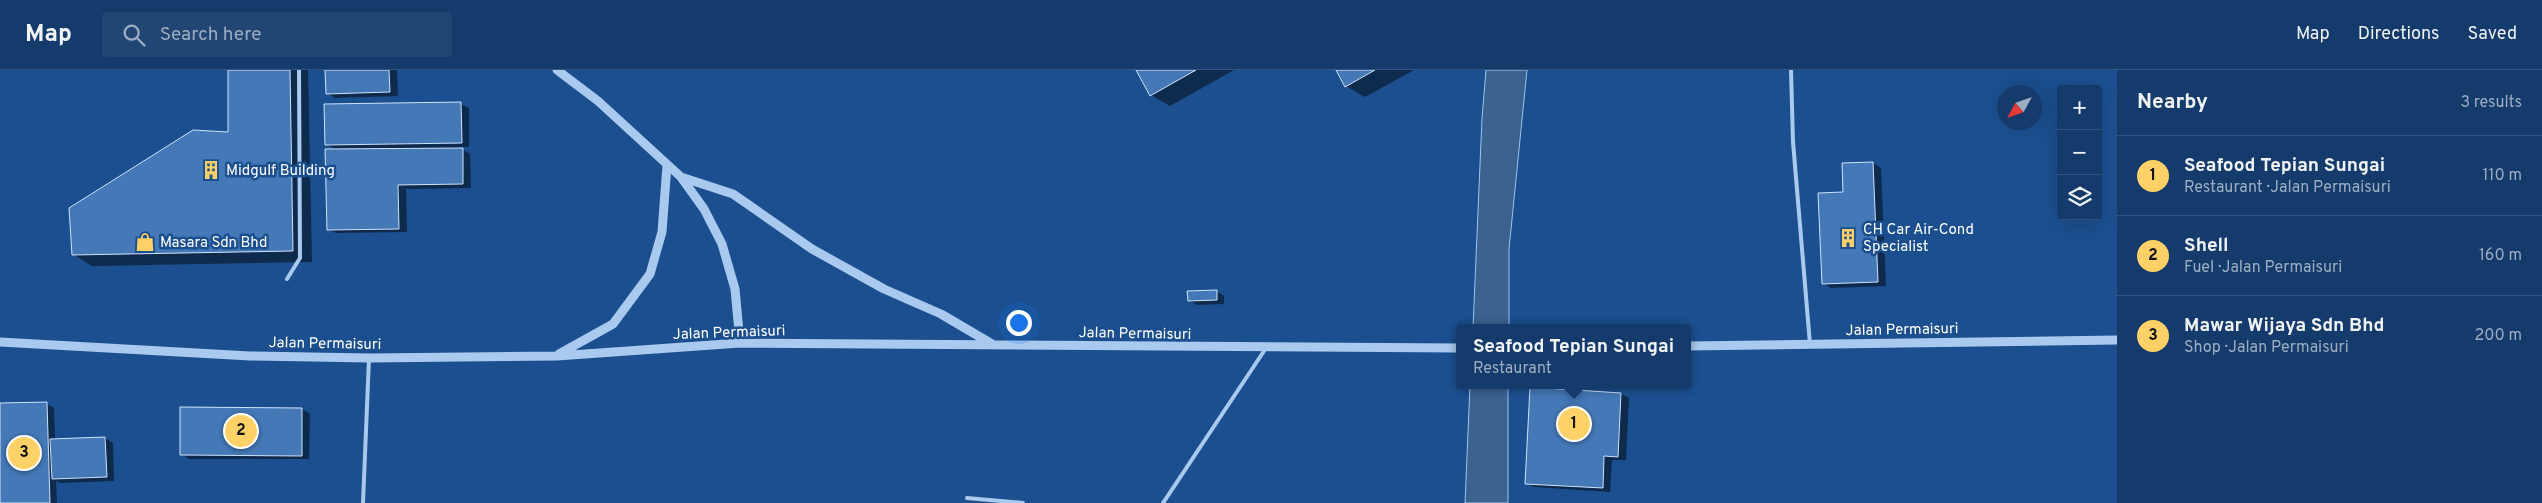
<!DOCTYPE html>
<meta charset="utf-8">
<style>
:root{--surface:#143b6b;--page:#214673;--text:#f1f3f6;--muted:#9dadc1;--line:#33557e;--accent:#ffd166}
body{margin:0;font-family:Overpass,sans-serif;background:var(--page);color:var(--text)}
.controls{position:absolute;right:15px;top:15px;display:grid;overflow:hidden;border-radius:5px;box-shadow:0 5px 20px #0002}
.controls button{width:45px;height:45px;display:grid;place-items:center;padding:0;border:0;border-bottom:1px solid var(--line);background:var(--surface);color:var(--text);font:25px sans-serif}
.compass{position:absolute;left:1997px;top:15px;width:45px;height:45px;border-radius:50%;background:var(--surface);box-shadow:0 5px 20px #0002;rotate:230deg}
.you{position:absolute;left:1018px;top:252px;width:18px;height:18px;margin:-12px;border:4px solid #fff;border-radius:50%;background:#1a73e8;box-shadow:0 0 0 8px #1a73e833}
.badge{display:grid;place-items:center;width:32px;height:32px;border-radius:50%;background:var(--accent);color:#111;font-size:16px;font-weight:700}
.pin{position:absolute;translate:-50% -50%;border:2px solid #fff;box-shadow:0 1px 5px #0006}
.popup{position:absolute;left:1456px;top:254px;width:235px;height:65px;box-sizing:border-box;display:grid;place-content:center;border-radius:5px;background:var(--surface);filter:drop-shadow(0 1px 4px #0005);font-size:16px;white-space:nowrap;color:var(--muted)}
.popup b{font-size:19px;color:var(--text)}
.popup::after{content:'';position:absolute;left:50%;top:100%;margin-left:-10px;border:10px solid transparent;border-top-color:var(--surface)}
.list{margin:0;padding:0;list-style:none}
h2{display:flex;justify-content:space-between;align-items:center;height:65px;margin:0;padding:0 20px;font-size:21px}
h2 small{font-size:16px;font-weight:400;color:var(--muted)}
.list li{display:grid;grid-template-columns:32px 1fr auto;gap:15px;align-items:center;box-sizing:border-box;height:80px;padding:0 20px;border-top:1px solid var(--line)}
.list b{display:block;font-size:19px;white-space:nowrap}
.list p{margin:0;font-size:16px;white-space:nowrap;color:var(--muted)}
.list em{font-size:16px;font-style:normal;color:var(--muted)}
.icon{flex:none;width:28px;height:28px;fill:none;stroke:currentColor;stroke-width:2;stroke-linecap:round;stroke-linejoin:round}
.map{position:relative;flex:none;width:2117px;height:433px;overflow:hidden}
header{display:flex;align-items:center;gap:30px;box-sizing:border-box;height:70px;padding:0 25px;background:var(--surface);border-bottom:1px solid var(--line)}
header strong{font-size:24px}
nav{display:flex;gap:28px;margin-inline-start:auto;font-size:18px}
.search{width:350px;height:45px;background:var(--page);display:flex;align-items:center;gap:12px;box-sizing:border-box;padding:0 18px;border-radius:5px;color:var(--muted);font-size:19px}
main{display:flex}
aside{flex:1;background:var(--surface)}
.map>svg:first-child{display:block}
.water{fill:#3c6290;stroke:#9cc4f0}
.shadow{fill:#0007}
.building{fill:#4478b7;stroke:#cfe3fa}
.lines{fill:none;stroke-linecap:round;stroke-linejoin:round}
.service{stroke:#a9c9ee;stroke-width:4}
.tertiary{stroke:#a9c9ee;stroke-width:9}
.labels{text-anchor:middle;stroke-width:5;stroke-linejoin:round;paint-order:stroke}
.poi-label{font-size:15px;fill:#fff;stroke:#1b4f8f;text-anchor:start}
.street-label{font-size:15px;fill:#fff;stroke:#1b4f8f}
</style>
<header>
<strong>Map</strong>
<div class="search"><svg class="icon" aria-label="search" viewBox="0 0 24 24"><circle cx="10" cy="10" r="6"/><path d="M15 15l6 6"/></svg>Search here</div>
<nav><a>Map</a><a>Directions</a><a>Saved</a></nav>
</header>
<main>
<div class="map">
<svg width="2117" height="433" viewBox="0 0 2117 433">
<rect width="100%" height="100%" fill="#1b4f8f"/>
<!-- water -->
<path class="water" d="M1486,0H1527L1509,179V258H1473L1482,48Z
M1470,315H1508V433H1465Z"/>
<!-- shadow -->
<path class="shadow" d="M229,0H308L312,192L92,196L73,184L230,63Z
M326,0H397L398,26L335,28L327,23Z
M1137,0H1234L1170,36L1151,25Z
M1337,0H1414L1365,27L1346,16Z
M461,34L469,38V77H459L470,84L471,118L406,119L407,162L336,163L328,159L337,80L326,74Z
M1873,93L1881,98L1886,216L1831,218L1823,213Z
M1216,221L1224,226V234L1197,235L1189,230Z
M1532,318L1621,324L1629,328L1626,390H1612L1610,422L1534,417L1526,413Z
M0,334H47L54,338L55,370L105,368L113,373L114,411L61,413L56,411L57,433H0Z
M302,339L310,344L309,389H189L181,384Z"/>
<!-- building -->
<path class="building" d="M228,0H290L293,181L72,185L69,138L193,60L228,62Z
M325,0H389L390,22L326,24Z
M1136,0H1196L1150,26Z
M1336,0H1375L1345,17Z
M461,32L462,73L325,75L324,34Z
M463,78V114L398,115L399,159L327,160L325,79Z
M1873,92L1878,212L1822,214L1818,123L1843,122L1842,93Z
M1217,220V230L1188,231L1187,221Z
M1530,317L1621,323L1618,387L1604,386L1603,418L1525,414Z
M47,332L50,433H0V333Z
M180,337L302,338V386L180,385Z
M105,367L107,407L52,409L50,369Z"/>
<g class="lines">
<!-- service -->
<path class="service" d="M1791,0L1793,72L1810,274
M287,209L300,188L299,0
M967,428L1023,433
M363,433L369,288
M1163,433L1266,278"/>
<!-- tertiary -->
<path class="tertiary" d="M557,0L598,31L681,107L704,139L722,174L735,219L740,273
M681,107L733,124L812,179L884,219L941,244L992,274
M0,272L250,286L369,288L557,286L740,273L1460,278
M1688,276L2117,270
M559,284L613,254L650,204L662,162L667,95"/>
</g>
<!-- icons -->
<defs>
<g id="building-bare" transform="scale(1.5)"><path d="M-4-6H4V6H1V3H-1V6H-4ZM-2.5-4.3h1.7v1.8h-1.7ZM.8-4.3h1.7v1.8H.8ZM-2.5-1h1.7V.8h-1.7ZM.8-1h1.7V.8H.8Z" fill="#ffd166" stroke="#1b4f8f" stroke-width="2.5" paint-order="stroke"/></g>
<g id="shop-bare" transform="scale(1.5)"><path d="M-5-2.5h2.3a2.7 3.5 0 0 1 5.4 0H5L5.5 6h-11ZM-1.5-2.5h3a1.5 2.3 0 0 0-3 0Z" fill="#ffd166" stroke="#1b4f8f" stroke-width="2.5" paint-order="stroke"/></g>
</defs>
<g fill-rule="evenodd">
<use href="#building-bare" x="211" y="100"/>
<use href="#building-bare" x="1848" y="168"/>
<use href="#shop-bare" x="145" y="172"/>
</g>
<g class="labels">
<!-- poi labels -->
<g class="poi-label">
<text x="226" y="105">Midgulf Building</text>
<text x="1863" y="164">CH Car Air-Cond<tspan x="1863" dy="17">Specialist</tspan></text>
<text x="160" y="177">Masara Sdn Bhd</text>
</g>
<!-- street labels -->
<g class="street-label">
<text transform="translate(1902 259) rotate(-1)" y="5">Jalan Permaisuri</text>
<text transform="translate(729 262) rotate(-2)" y="5">Jalan Permaisuri</text>
<text transform="translate(1135 263) rotate(1)" y="5">Jalan Permaisuri</text>
<text transform="translate(325 273) rotate(1)" y="5">Jalan Permaisuri</text>
</g>
</g>
</svg>
<div class="controls">
<button>+</button>
<button>−</button>
<button><svg class="icon" aria-label="layers" viewBox="0 0 24 24"><path d="M12 4l9 5-9 5-9-5zM3 14l9 5 9-5"/></svg></button>
</div>
<svg class="compass" viewBox="-18 -18 36 36"><path d="M0-13l5 13h-10z" fill="#e53935"/><path d="M0 13l5-13h-10z" fill="#9dadc1"/></svg>
<div class="you"></div>
<div class="pin badge" style="left:1574px;top:354px">1</div>
<div class="popup"><b>Seafood Tepian Sungai</b>Restaurant</div>
<div class="pin badge" style="left:241px;top:361px">2</div>
<div class="pin badge" style="left:24px;top:383px">3</div>
</div>
<aside>
<h2>Nearby<small>3 results</small></h2>
<ul class="list">
<li><span class="badge">1</span><div><b>Seafood Tepian Sungai</b><p>Restaurant · Jalan Permaisuri</p></div><em>110 m</em></li>
<li><span class="badge">2</span><div><b>Shell</b><p>Fuel · Jalan Permaisuri</p></div><em>160 m</em></li>
<li><span class="badge">3</span><div><b>Mawar Wijaya Sdn Bhd</b><p>Shop · Jalan Permaisuri</p></div><em>200 m</em></li>
</ul>
</aside>
</main>
